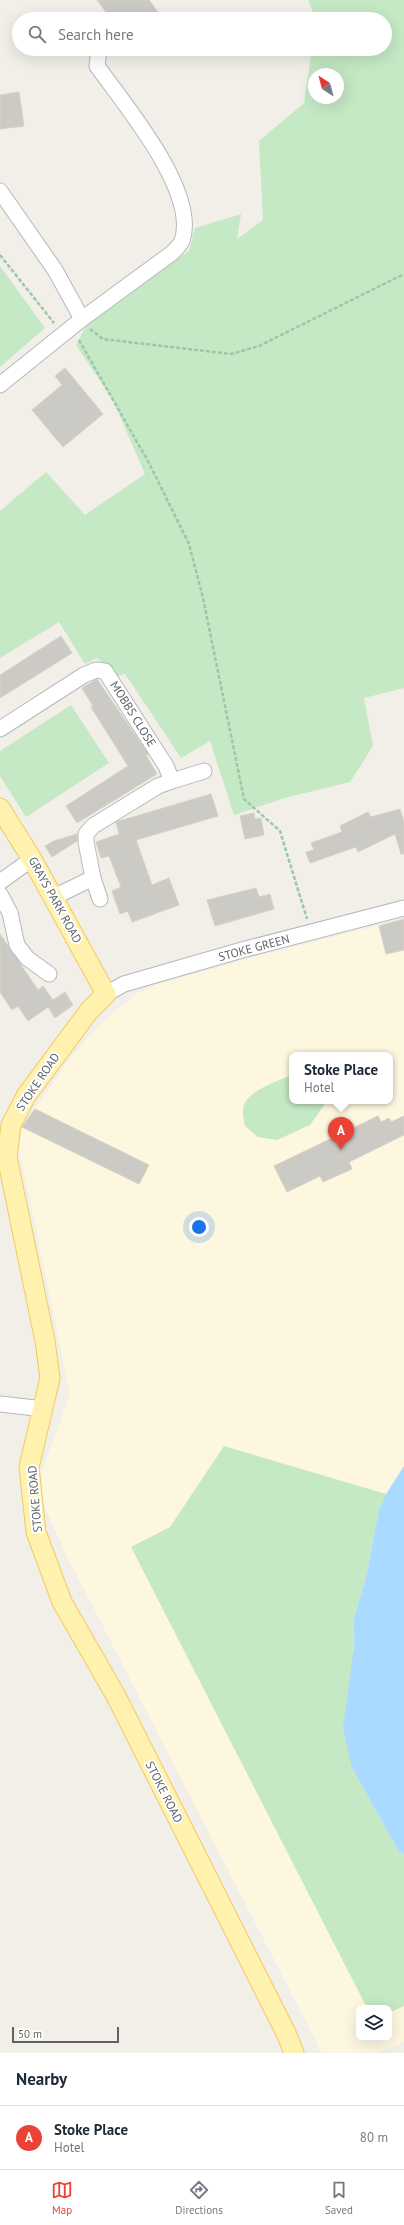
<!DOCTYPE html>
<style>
:root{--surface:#fff;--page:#f2f2f3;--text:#1f2937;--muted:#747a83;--line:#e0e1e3;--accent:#ea4335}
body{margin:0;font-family:"PT Sans",sans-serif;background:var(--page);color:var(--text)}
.controls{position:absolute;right:12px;bottom:12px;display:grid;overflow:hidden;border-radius:8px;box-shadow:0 4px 16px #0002}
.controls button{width:36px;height:36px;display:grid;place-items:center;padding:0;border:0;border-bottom:1px solid var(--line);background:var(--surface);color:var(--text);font:20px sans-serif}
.compass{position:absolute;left:308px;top:68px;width:36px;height:36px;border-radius:50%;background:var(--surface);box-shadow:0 4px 16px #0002;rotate:324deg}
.scale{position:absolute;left:12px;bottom:10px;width:107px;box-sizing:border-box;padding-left:4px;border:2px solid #5f6368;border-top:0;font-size:11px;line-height:14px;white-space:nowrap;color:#5f6368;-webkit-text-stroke:3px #fff;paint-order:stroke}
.you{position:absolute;left:199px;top:1227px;width:14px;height:14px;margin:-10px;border:3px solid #fff;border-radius:50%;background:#1a73e8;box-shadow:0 0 0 6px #1a73e833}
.badge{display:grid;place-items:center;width:26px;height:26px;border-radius:50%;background:var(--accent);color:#fff;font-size:13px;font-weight:700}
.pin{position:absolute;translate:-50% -33px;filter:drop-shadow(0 1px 2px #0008)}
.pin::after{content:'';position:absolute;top:21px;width:14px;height:12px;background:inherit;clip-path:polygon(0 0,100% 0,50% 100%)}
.popup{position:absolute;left:289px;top:1052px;width:104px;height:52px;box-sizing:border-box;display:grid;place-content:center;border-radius:8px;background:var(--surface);filter:drop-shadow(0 1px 3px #0005);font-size:13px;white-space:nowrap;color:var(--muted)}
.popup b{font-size:15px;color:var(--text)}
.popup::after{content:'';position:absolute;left:50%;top:100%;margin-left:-8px;border:8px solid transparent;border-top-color:var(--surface)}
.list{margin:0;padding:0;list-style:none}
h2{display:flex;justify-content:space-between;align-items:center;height:52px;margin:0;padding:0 16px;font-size:17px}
h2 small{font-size:13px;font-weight:400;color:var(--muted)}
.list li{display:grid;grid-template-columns:26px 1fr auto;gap:12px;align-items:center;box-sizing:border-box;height:64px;padding:0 16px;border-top:1px solid var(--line)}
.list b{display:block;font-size:15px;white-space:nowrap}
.list p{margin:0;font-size:13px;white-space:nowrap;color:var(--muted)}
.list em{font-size:13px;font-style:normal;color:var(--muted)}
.icon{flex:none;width:22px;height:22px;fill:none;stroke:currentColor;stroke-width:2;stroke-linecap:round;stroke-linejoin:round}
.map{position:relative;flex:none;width:404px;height:2053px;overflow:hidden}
.search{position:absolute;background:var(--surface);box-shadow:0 4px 16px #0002;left:12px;right:12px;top:12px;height:44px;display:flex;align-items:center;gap:10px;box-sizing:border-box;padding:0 14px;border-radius:22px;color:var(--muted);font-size:15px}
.sheet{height:116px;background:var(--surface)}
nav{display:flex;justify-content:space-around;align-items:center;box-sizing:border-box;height:56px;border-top:1px solid var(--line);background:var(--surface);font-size:11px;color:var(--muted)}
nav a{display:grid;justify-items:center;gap:2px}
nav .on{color:var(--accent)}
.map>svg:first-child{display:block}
.commercial{fill:#fef7e0;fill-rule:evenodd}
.green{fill:#c5e8c5;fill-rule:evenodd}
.water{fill:#aadaff}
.building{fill:#cccac5;stroke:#d6d1c6}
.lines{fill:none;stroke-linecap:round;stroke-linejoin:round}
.minor-casing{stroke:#b5b8bc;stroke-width:17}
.major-casing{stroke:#f2c960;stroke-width:21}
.path{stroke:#9cc7a9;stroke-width:2.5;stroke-dasharray:4 2;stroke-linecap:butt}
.minor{stroke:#fff;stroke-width:15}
.major{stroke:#fff2af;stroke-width:19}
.labels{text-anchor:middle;stroke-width:4;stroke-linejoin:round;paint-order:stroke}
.street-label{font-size:12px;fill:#5f6368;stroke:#fff}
</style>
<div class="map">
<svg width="404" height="2053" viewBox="0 0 404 2053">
<rect width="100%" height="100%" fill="#f1efe8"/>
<!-- commercial -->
<path class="commercial" d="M404,919V2042L378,2053H322L66,1554L41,1498L42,1472L70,1394L19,1148L20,1136L22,1127L35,1109L72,1056L105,1020L136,994L156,985L261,955ZM292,1055H390V1101H292ZM359,2008H389V2038H359Z"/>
<!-- green -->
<path class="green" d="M308,0H404V688L364,698L373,746L350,782L288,797L234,815L210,741L181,758L125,674L118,676L97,658L85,664L59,622L0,658V511L46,472L85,515L145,474L113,400L76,345L92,315L189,251L195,228L241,214L237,239L263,220L259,141L304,103L312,49H385V19H316ZM314,74H338V98H314Z
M0,266L45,328L0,367Z
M71,705L109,763L26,817L0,776V751Z
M292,1075V1101H327L325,1104L310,1125L277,1140L258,1137L245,1126C243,1118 241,1108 246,1101C256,1088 277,1081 292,1075Z
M224,1446L386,1494L379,1510L366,1577L354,1619L352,1768L398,1850L404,1854V2006L389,2013V2008H367L131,1547L170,1527Z"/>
<!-- water -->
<path class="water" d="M404,1466V1854L398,1850L352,1768L343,1728L354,1647V1619L366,1577L379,1510L386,1494Z"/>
<!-- building -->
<path class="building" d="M97,0H149L163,19H111Z
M19,92L24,126L0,129V95Z
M65,368L103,414L63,447L32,410L62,385L55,376Z
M61,636L72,653L0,698V675Z
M97,679L148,754L146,755L157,774L77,823L66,806L128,766L91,707L93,706L82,688Z
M211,794L218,816L136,840L152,885L169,878L179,905L132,922L128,911L120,914L112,891L121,887L109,856L101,858L96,842L119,834L116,822Z
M400,809L404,822V854H401L395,834L358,852L356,847L310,863L306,852L314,850L311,843L342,832L340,826L368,812L371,817Z
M254,813L255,819L261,818L264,835L245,839L240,816Z
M77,834V841L52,857L45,846L54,841Z
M256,888L259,897L270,894L274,909L215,926L207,900Z
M404,919V950L386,954L379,926Z
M0,934L38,990L43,986L53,1000L65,992L73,1005L55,1018L48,1007L28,1021L18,1006L12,1010L0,992Z
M35,1109L149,1165L139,1184L22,1127Z
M378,1116L381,1122L389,1118L391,1122L404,1116V1135L349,1162L352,1169L323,1182L320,1176L287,1192L274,1166Z"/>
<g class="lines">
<!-- minor casing -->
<g class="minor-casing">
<path id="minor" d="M0,191L55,270L82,319
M0,385L82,319L172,253C175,250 180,245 182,241C199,192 124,104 97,66L99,49
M0,729L84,675L96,670L105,671L166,766L172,781L158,786L93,826L86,834V842L93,878L54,897
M172,781L204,771
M93,878L100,899
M0,882L32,859
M0,894L10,913L17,945L27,958L49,974
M106,994L124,984L242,950L404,908
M0,1404L44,1409"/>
</g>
<!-- major casing -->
<g class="major-casing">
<path id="major" d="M0,808L32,859L106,994L89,1011L26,1096L11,1125L7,1157L45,1341L50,1378L29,1467L36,1532L62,1602L116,1696L286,2033L294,2053"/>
</g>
<!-- path -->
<path class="path" d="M0,255L54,323
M90,329L103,339L231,354L259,346L404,274
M79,340L149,463L189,544L203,598L244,799L280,831L307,919"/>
<!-- minor -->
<use href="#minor" class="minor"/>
<!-- major -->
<use href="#major" class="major"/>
</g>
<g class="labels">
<!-- street labels -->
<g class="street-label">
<text transform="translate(133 714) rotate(58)" y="4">MOBBS CLOSE</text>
<text transform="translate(55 900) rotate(61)" y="4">GRAYS PARK ROAD</text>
<text transform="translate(254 948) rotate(-15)" y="4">STOKE GREEN</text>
<text transform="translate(38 1082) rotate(-56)" y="4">STOKE ROAD</text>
<text transform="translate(35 1499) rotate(-95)" y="4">STOKE ROAD</text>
<text transform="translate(164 1792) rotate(63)" y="4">STOKE ROAD</text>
</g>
</g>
</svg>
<div class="controls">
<button><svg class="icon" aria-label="layers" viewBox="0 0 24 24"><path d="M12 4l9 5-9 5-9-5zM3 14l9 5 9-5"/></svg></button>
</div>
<svg class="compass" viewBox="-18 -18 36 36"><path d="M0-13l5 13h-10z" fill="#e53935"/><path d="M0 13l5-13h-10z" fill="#747a83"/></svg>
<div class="scale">50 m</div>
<div class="you"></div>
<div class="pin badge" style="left:341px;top:1150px">A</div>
<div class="popup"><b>Stoke Place</b>Hotel</div>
<div class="search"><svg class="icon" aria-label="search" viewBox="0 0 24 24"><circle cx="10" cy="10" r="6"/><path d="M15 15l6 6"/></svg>Search here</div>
</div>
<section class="sheet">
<h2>Nearby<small></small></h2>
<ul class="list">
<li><span class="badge">A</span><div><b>Stoke Place</b><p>Hotel</p></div><em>80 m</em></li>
</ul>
</section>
<nav>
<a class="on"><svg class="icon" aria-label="map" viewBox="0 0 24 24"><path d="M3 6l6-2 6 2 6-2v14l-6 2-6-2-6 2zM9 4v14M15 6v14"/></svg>Map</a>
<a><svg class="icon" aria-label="directions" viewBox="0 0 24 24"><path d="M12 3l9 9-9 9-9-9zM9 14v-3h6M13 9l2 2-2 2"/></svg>Directions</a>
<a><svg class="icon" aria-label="saved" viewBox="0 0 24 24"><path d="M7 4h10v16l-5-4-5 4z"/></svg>Saved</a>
</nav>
